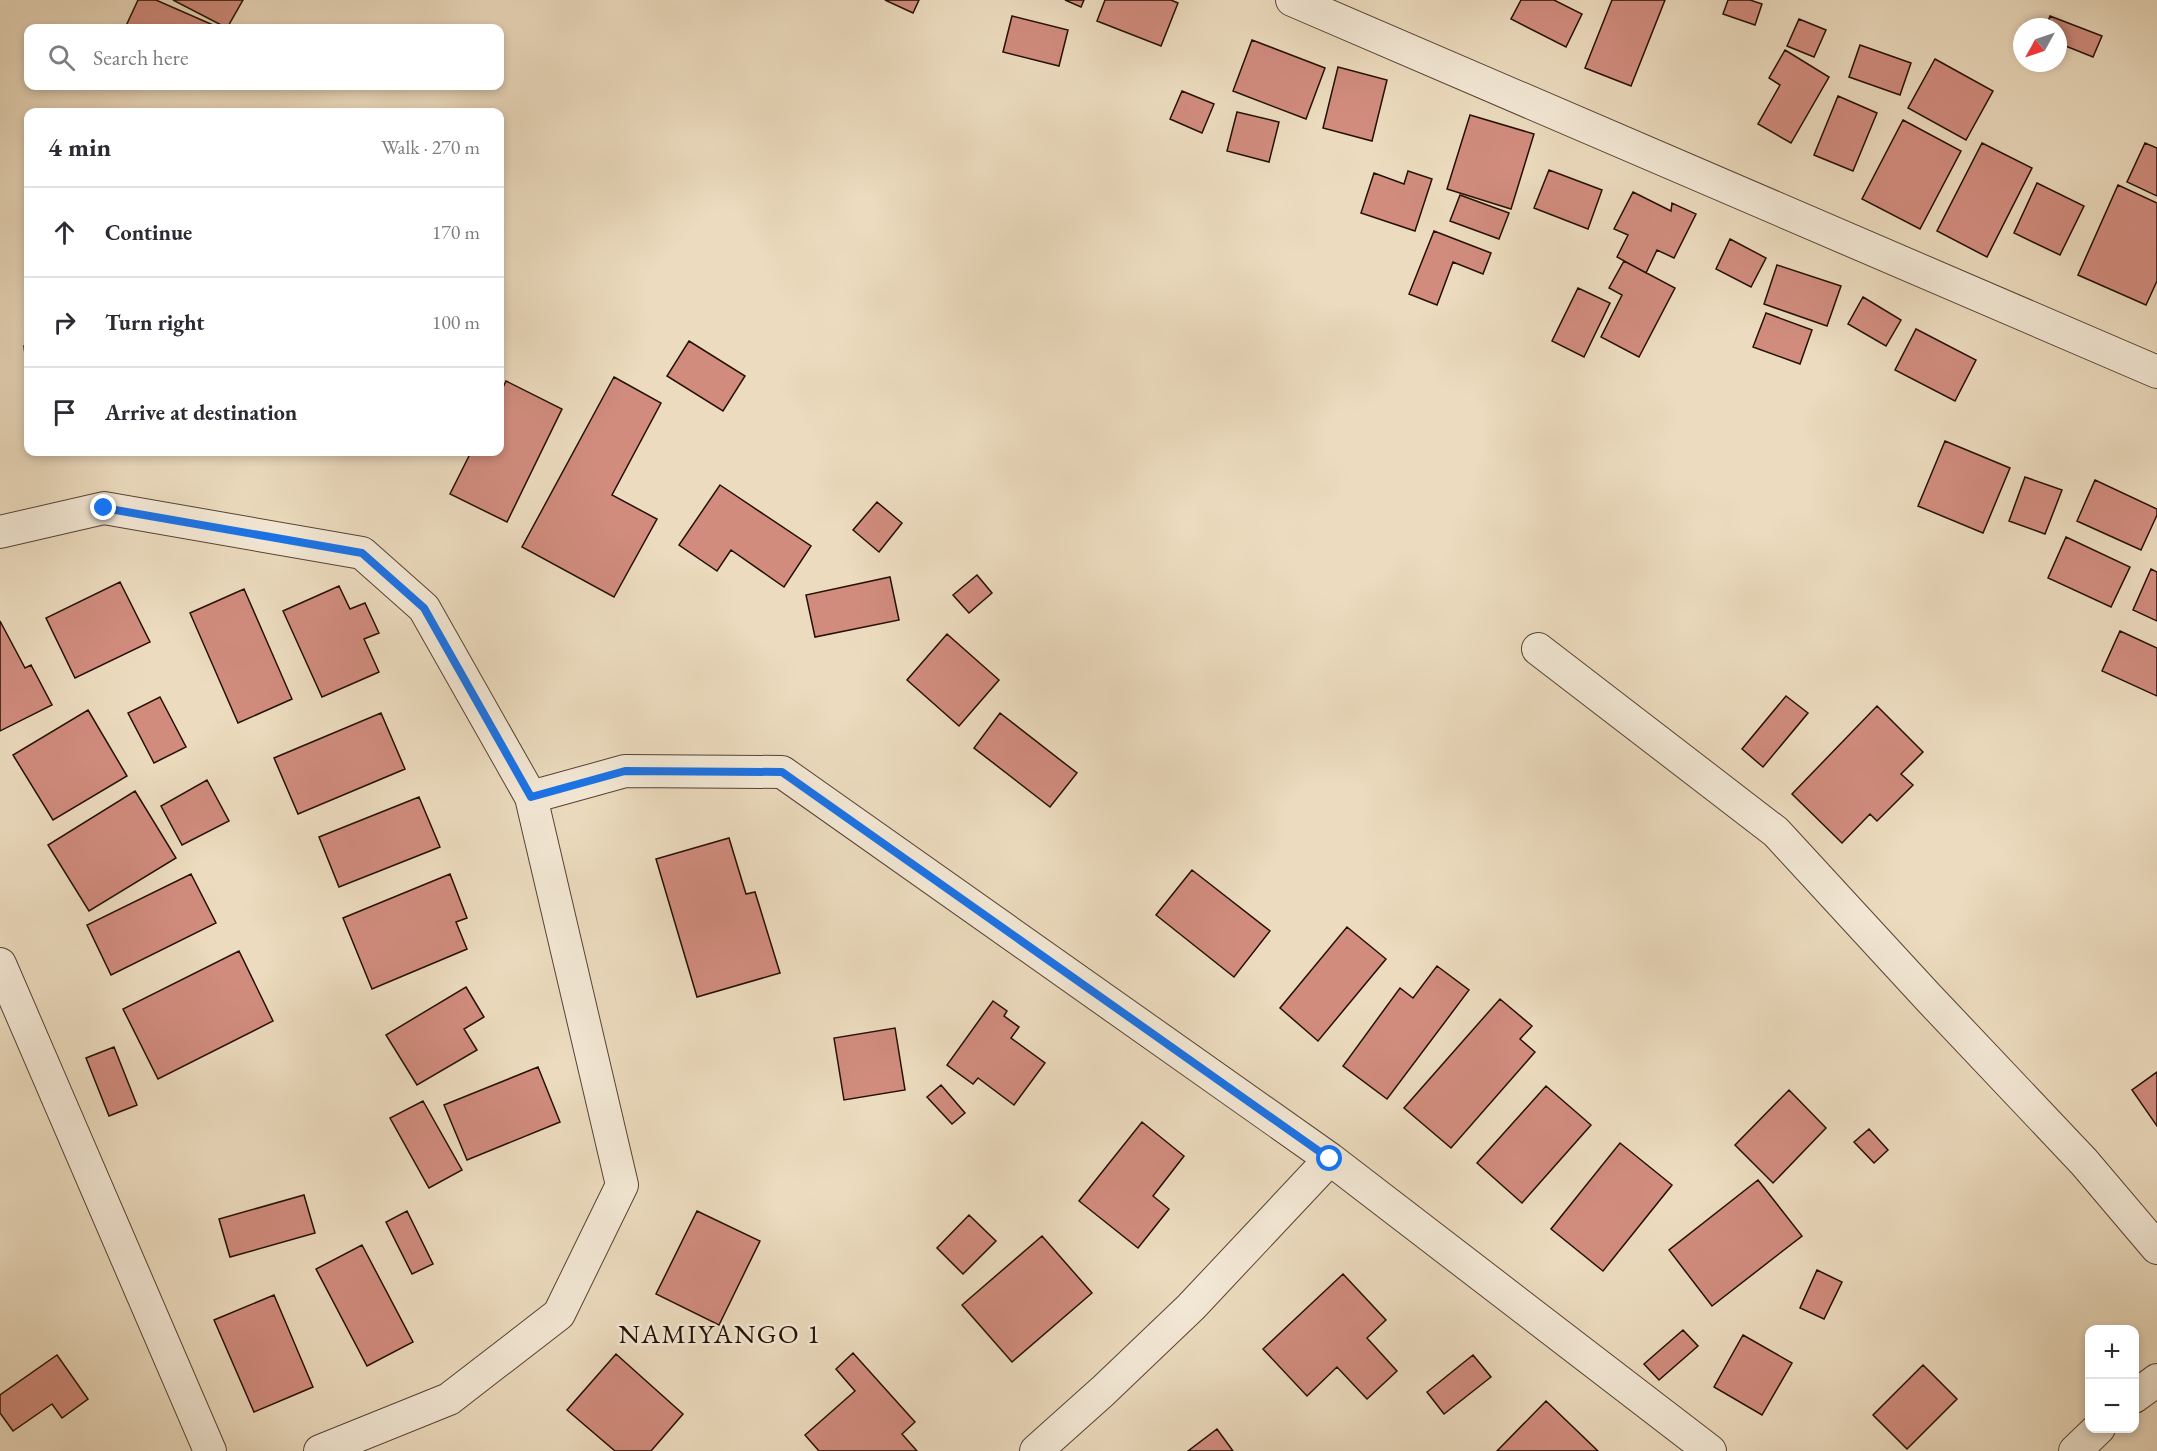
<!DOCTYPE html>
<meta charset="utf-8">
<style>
:root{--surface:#fff;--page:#f2f2f3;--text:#2b2b33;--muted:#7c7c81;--line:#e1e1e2}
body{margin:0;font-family:"EB Garamond",serif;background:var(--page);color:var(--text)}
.controls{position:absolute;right:18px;bottom:18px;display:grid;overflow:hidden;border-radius:12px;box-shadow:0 3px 9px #0003}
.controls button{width:54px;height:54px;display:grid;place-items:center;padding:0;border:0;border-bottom:2px solid var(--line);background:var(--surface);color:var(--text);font:30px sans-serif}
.compass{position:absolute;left:2013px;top:18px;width:54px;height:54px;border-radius:50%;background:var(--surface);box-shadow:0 3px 9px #0003;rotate:230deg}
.stop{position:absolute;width:18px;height:18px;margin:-14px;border:4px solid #1a73e8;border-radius:50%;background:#fff}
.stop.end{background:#1a73e8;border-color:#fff;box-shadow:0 2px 6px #0008}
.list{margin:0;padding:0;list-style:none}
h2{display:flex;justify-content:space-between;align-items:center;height:78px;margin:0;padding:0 24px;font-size:26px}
h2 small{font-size:20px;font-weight:400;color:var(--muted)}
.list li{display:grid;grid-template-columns:39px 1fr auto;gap:18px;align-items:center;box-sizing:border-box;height:90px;padding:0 24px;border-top:2px solid var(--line)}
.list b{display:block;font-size:22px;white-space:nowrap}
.list em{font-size:20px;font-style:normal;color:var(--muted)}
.icon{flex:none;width:33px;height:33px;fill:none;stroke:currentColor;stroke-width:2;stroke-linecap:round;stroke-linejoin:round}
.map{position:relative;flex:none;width:2157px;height:1451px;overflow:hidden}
.search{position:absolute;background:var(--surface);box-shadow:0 3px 9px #0003;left:24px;top:24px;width:480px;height:66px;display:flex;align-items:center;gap:15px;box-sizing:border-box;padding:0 21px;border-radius:12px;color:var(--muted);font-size:22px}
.panel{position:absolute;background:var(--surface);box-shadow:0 3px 9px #0003;left:24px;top:108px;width:480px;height:348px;border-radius:12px}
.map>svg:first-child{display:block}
.building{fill:#d18c7e;stroke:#251005;stroke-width:1.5}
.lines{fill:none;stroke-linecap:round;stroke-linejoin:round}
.minor-casing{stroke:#574333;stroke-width:34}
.minor{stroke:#f3e8d5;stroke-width:32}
.route{stroke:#1a73e8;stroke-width:8}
.labels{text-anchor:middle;stroke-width:5;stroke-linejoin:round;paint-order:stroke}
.quarter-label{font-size:27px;letter-spacing:1.5px;fill:#251005;stroke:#f3e8d5}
</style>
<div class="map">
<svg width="2157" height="1451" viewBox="0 0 2157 1451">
<rect width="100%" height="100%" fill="#ecdbbe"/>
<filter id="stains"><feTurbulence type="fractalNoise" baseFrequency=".00333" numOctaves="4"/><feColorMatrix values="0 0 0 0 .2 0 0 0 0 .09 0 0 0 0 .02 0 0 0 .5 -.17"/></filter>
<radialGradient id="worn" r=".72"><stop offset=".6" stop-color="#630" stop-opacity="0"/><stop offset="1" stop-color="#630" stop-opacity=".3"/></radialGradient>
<!-- building -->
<path class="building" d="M138,0H156L213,25L212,28H125Z
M173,0H243L227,28Z
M885,0H919L913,13Z
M1065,0H1084L1081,7Z
M1105,0H1171L1178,3L1161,46L1097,21Z
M1521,0H1554L1582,14L1566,47L1511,19Z
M1612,0H1665L1631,86L1585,68Z
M1728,0H1750L1762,4L1755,25L1723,14Z
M1012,16L1068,30L1059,66L1003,52Z
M2050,16L2102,36L2093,57L2058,43V27H2046Z
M1799,19L1826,30L1814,57L1787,46Z
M1252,40L1325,68L1306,119L1233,91Z
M1860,45L1911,63L1900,95L1849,77Z
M1785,50L1829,77L1791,143L1758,124L1780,85L1769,78Z
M1935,59L1993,91L1966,140L1908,108Z
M1338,67L1387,80L1372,141L1323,128Z
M1182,91L1214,104L1202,133L1170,119Z
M1838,96L1877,113L1853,171L1814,155Z
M1237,112L1279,122L1269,162L1227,151Z
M1470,115L1534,134L1511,209L1447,189Z
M1903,120L1961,151L1920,229L1862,199Z
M1982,143L2032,168L1987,257L1937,231Z
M2145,143L2157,148V196L2127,182Z
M1549,170L1602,190L1588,229L1534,208Z
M1408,171L1432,179L1415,231L1361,213L1374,173L1404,184Z
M2037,183L2084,206L2060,255L2014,233Z
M2118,185L2157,203V281L2146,305L2078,275Z
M1633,192L1671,211L1672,203L1696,214L1674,258L1657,250L1646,273L1617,257L1628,235L1614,229Z
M1460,195L1509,213L1499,239L1450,221Z
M1434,231L1491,253L1483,274L1453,262L1437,305L1409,294Z
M1730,239L1766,258L1751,287L1716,269Z
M1624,261L1675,288L1639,357L1601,337L1622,295L1609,288Z
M1777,265L1841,286L1827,326L1764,304Z
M1578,288L1610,303L1584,357L1552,341Z
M1863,297L1901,320L1886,346L1848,324Z
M1766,313L1812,330L1800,364L1753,347Z
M1916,329L1976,360L1955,401L1895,370Z
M689,341L745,376L723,411L667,376Z
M24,346H28V382Z
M614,377L661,403L612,495L657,519L614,597L522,547Z
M506,381L562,409L507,522L450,494L471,452H500V394Z
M1945,441L2010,468L1983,533L1918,506Z
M415,452H447L446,455Z
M2025,477L2062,490L2045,534L2009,521Z
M2095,480L2157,509V515L2141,550L2077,521Z
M720,485L811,546L784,587L731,550L717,571L679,545Z
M877,502L902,523L879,552L853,530Z
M2066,537L2130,567L2111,607L2048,578Z
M2151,569L2157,572V621L2133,610Z
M977,575L992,593L969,613L953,595Z
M890,577L899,620L815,637L806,595Z
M120,582L150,642L75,678L46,618Z
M339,586L350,609L365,603L379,633L364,639L379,672L322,697L283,611Z
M244,589L292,699L238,723L190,613Z
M0,621L25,668L31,665L52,705L0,731Z
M2120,631L2157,648V696L2102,671Z
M947,634L999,680L959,726L907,680Z
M1786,696L1808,713L1763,767L1742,749Z
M160,697L186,747L154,763L128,713Z
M1877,706L1923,752L1901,774L1913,785L1877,821L1870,814L1842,843L1792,794Z
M88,710L127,776L53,820L13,755Z
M381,713L405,769L298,814L274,758Z
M1000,713L1077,773L1050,807L974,748Z
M207,780L229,821L182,845L161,806Z
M135,791L176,858L89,911L48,845Z
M419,797L440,847L339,887L319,837Z
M729,838L746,894L755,892L780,973L697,997L656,859Z
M1192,870L1270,931L1234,977L1156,915Z
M191,874L216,923L111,975L87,925Z
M450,874L467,918L456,922L467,949L372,989L343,918Z
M1347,927L1386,959L1318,1041L1280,1008Z
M239,951L273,1021L158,1079L123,1009Z
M1437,966L1469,990L1387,1099L1343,1066L1400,988L1413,998Z
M466,987L484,1017L464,1029L477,1050L417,1085L386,1035Z
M1500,999L1532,1026L1520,1039L1535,1052L1451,1148L1404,1108Z
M993,1001L1007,1011L1004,1016L1019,1027L1011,1038L1045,1063L1014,1105L978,1078L973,1084L947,1065Z
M895,1028L905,1090L844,1100L834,1038Z
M114,1047L137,1105L109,1116L86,1058Z
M538,1067L560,1122L467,1160L444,1105Z
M2157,1072V1126L2132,1090Z
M941,1085L965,1113L952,1124L927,1097Z
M1546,1086L1591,1125L1522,1203L1477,1163Z
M1789,1090L1826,1128L1773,1183L1735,1145Z
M423,1101L462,1170L429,1188L390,1118Z
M1142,1122L1184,1156L1153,1196L1169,1209L1138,1248L1079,1201Z
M1869,1129L1888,1150L1874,1163L1854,1142Z
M1620,1143L1672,1185L1603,1271L1551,1229Z
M1758,1180L1802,1236L1712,1306L1669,1250Z
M304,1195L315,1233L230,1257L219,1219Z
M407,1211L433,1264L412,1274L386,1222Z
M697,1211L760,1241L719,1325L656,1294Z
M969,1215L996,1241L963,1274L937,1248Z
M1042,1236L1092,1293L1012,1362L962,1305Z
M362,1245L413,1342L367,1366L316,1269Z
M1817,1270L1842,1282L1824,1319L1800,1308Z
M1343,1274L1386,1320L1367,1338L1397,1371L1367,1399L1337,1367L1307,1396L1263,1349Z
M274,1295L313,1387L254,1412L214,1320Z
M1683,1330L1698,1346L1659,1380L1644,1364Z
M1743,1335L1792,1363L1762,1415L1714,1387Z
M853,1353L915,1422L902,1434L917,1451H819L805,1435L855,1391L836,1369Z
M616,1354L683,1414L651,1451H615L567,1410Z
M57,1355L88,1399L62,1418L52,1404L13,1431L0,1413V1395Z
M1473,1355L1491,1377L1444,1414L1427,1392Z
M1923,1365L1957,1399L1907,1449L1873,1415Z
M1546,1401L1598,1451H1497Z
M1217,1429L1233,1451H1188Z"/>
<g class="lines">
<!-- minor casing -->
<g class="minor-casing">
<path id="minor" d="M1292,0L2157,372
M0,532L104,508L362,553L424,608L531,797L622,1185L559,1314L449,1399L320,1451
M1538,649L1776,832L1927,996L2084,1162L2157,1248
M531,797L625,771L782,772L1330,1159L1710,1451
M0,964L210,1451
M2134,1397L2157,1380
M1036,1451L1103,1391L1191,1307L1330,1159
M2075,1451L2099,1428"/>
</g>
<!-- minor -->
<use href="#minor" class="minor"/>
</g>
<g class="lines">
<!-- route -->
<path class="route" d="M104,508L362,553L424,608L531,797L625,771L782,772L1330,1159"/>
</g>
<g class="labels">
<!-- quarter labels -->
<g class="quarter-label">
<text x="720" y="1343">NAMIYANGO 1</text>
</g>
</g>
<rect width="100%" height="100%" filter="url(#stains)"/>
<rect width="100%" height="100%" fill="url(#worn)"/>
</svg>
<div class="controls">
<button>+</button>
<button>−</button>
</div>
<svg class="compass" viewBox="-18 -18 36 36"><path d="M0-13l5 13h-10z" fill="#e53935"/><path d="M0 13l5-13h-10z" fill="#7c7c81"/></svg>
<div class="stop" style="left:1330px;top:1159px"></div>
<div class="stop end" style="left:104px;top:508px"></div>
<div class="search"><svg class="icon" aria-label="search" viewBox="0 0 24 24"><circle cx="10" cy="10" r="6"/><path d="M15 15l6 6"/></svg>Search here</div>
<section class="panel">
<h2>4 min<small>Walk · 270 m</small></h2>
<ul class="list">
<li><svg class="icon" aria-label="ahead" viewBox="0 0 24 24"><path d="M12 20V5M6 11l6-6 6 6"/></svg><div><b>Continue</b></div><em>170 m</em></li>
<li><svg class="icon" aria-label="right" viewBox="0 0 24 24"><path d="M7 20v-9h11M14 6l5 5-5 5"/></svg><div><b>Turn right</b></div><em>100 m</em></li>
<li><svg class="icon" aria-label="arrive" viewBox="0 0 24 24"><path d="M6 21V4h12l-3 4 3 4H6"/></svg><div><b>Arrive at destination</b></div></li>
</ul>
</section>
</div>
